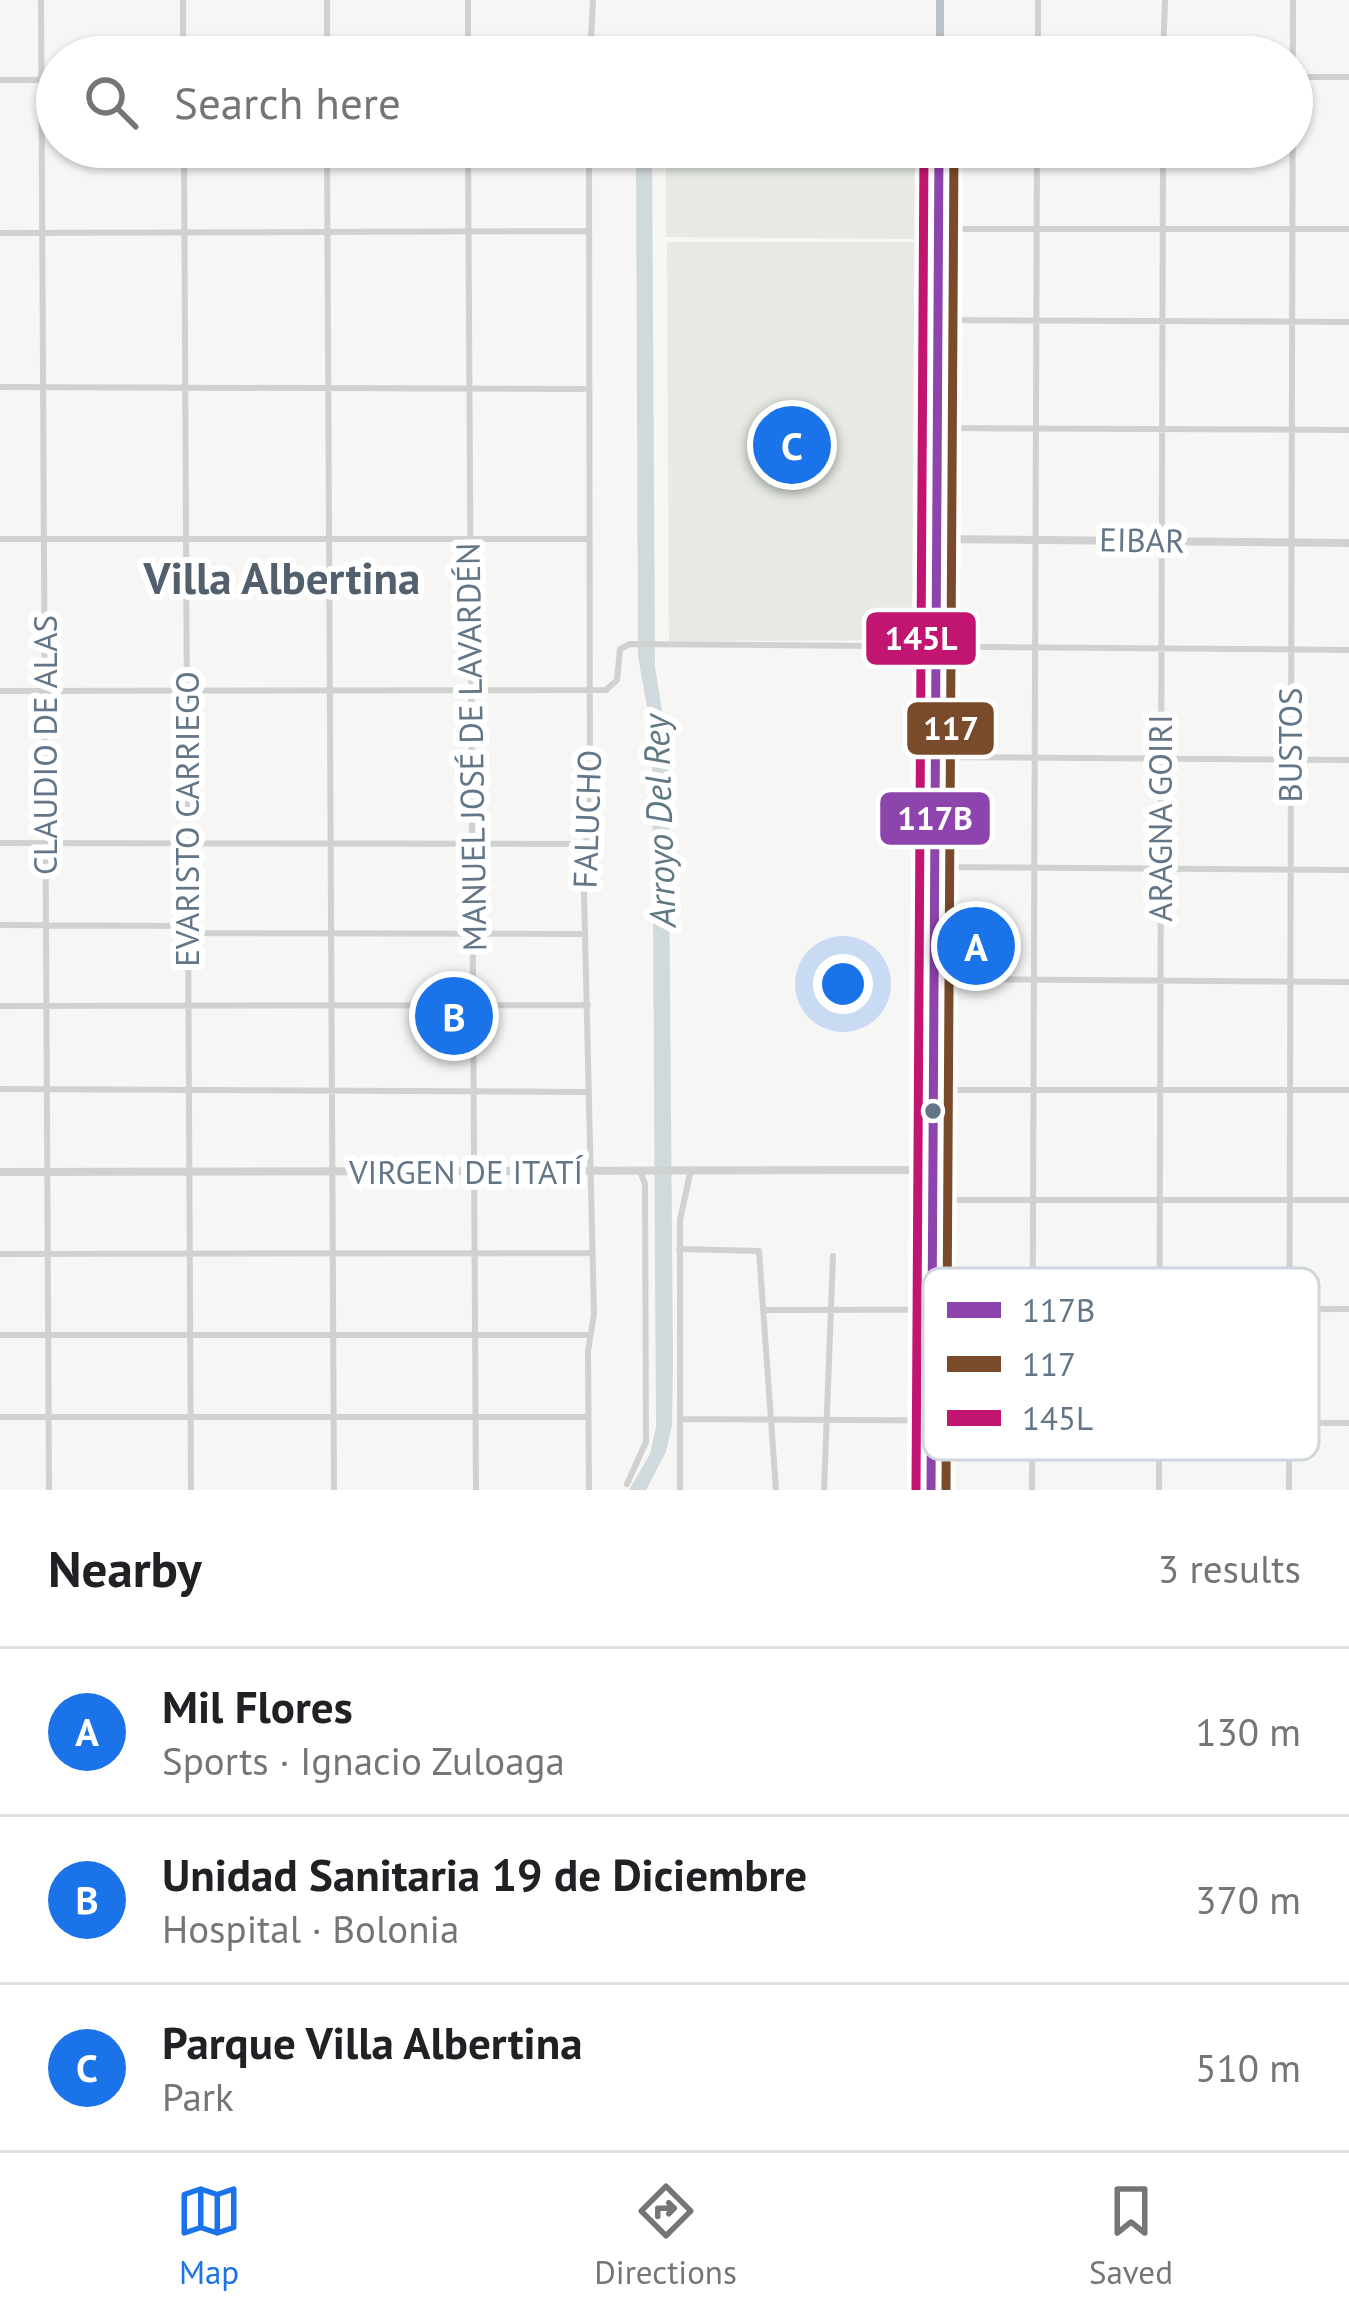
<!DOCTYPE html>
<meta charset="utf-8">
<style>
:root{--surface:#fff;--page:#f6f6f6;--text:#202124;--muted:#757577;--line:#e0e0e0;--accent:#1a73e8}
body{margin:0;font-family:"PT Sans",sans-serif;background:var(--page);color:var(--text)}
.you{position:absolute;left:843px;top:984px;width:42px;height:42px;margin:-30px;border:9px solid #fff;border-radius:50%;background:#1a73e8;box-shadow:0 0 0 18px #1a73e833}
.badge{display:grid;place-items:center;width:78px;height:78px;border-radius:50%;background:var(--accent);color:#fff;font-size:39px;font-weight:700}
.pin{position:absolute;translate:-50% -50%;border:6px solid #fff;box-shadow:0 3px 12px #0006}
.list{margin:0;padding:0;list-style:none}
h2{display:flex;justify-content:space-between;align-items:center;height:156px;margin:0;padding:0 48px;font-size:51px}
h2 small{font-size:39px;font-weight:400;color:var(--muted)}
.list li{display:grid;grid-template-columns:78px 1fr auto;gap:36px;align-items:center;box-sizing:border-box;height:168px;padding:0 48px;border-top:3px solid var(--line)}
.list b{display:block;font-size:45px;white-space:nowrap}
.list p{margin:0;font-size:39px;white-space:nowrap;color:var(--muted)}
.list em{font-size:39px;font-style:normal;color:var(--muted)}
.icon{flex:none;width:66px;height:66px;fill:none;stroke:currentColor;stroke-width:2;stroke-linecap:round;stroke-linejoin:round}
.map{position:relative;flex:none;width:1349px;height:1490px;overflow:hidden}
.search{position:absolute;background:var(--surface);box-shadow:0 3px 9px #0004;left:36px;right:36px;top:36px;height:132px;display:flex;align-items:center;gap:30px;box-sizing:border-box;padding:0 42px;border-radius:66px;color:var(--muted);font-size:45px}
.sheet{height:660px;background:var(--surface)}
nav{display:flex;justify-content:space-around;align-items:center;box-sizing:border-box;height:168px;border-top:3px solid var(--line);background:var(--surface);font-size:33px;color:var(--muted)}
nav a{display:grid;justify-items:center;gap:6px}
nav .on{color:var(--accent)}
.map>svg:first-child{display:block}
.green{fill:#e6eae3}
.water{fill:#d0d9dc}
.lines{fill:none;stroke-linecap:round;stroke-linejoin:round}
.minor{stroke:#d0d1d1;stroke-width:6}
.tertiary{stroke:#d0d1d1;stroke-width:8}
.secondary{stroke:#bec3ca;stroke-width:8}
.bus-1-casing{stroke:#fff;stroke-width:18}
.bus-2-casing{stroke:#fff;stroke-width:18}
.bus-3-casing{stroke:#fff;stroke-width:18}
.bus-1{stroke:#8e44ad;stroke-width:9}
.bus-2{stroke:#7a4b2a;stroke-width:9}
.bus-3{stroke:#c11571;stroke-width:9}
.bus-dot{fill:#637688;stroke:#fff;stroke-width:4.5}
.labels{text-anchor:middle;stroke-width:12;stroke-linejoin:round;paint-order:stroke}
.street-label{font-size:33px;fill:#637688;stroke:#fff}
.water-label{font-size:36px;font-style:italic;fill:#5f7883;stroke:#fff}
.district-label{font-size:45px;font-weight:bold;fill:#525f6c;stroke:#fff}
.key{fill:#fff;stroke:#d0d6db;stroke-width:3}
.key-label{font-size:33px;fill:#637688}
.line-badge{stroke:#fff;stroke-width:4.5}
.badge-label{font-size:33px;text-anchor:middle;font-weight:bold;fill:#fff}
</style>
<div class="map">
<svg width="1349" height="1490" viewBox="0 0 1349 1490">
<rect width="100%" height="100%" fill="#f6f6f5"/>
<!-- green -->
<path class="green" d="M666,147H928V239L666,237Z
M667,242H925L927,640L669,641Z"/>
<!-- water -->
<path class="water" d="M636,147H652L655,667L668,748L673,1361L672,1425L666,1452L646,1490H629L650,1454L656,1427L652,735L638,656Z"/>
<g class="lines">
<!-- minor -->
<path class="minor" d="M41,0L49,1490
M183,0V57
M327,0V57
M468,0V57
M590,57L593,0
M1038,57V0
M1163,57L1165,0
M1293,77H1349
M0,80H57
M184,147L191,1490
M327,147L334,1490
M468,147L476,1490
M589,147L590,829L583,850L594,1314L588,1351L589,1490
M939,229H1349
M0,233L588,231
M939,320L1349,322
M0,387L584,389
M939,428L1349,430
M0,539H588
M0,691L606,690L617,680L620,649L630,644L1349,650
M934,757L1349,760
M0,843L584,844
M933,867L1349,870
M0,925L185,926
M187,933L585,934
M933,979L1349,982
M0,1006L588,1005
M0,1089L588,1092
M933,1090H1349
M933,1200H1349
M679,1249L759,1251L776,1490
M0,1254L590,1253
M763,1310L1349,1309
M0,1335H590
M0,1417H588
M681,1419L1349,1423
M627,1484L646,1442L645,1184L640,1171
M680,1490V1220L691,1169
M824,1490L833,1256
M1032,1490L1037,147
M1159,1490L1163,147
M1289,1490L1293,0"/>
<!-- tertiary -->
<path class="tertiary" d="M936,539L1349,543
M0,1172L933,1170"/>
<!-- secondary -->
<path class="secondary" d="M940,57V0
M931,1490L939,147"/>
<!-- bus-1 casing -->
<g class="bus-1-casing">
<path id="bus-1" d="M931,1490L939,147"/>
</g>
<!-- bus-2 casing -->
<g class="bus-2-casing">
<path id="bus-2" d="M946,1490L954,147"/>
</g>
<!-- bus-3 casing -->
<g class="bus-3-casing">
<path id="bus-3" d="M916,1490L924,147"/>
</g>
<!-- bus-1 -->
<use href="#bus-1" class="bus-1"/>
<!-- bus-2 -->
<use href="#bus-2" class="bus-2"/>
<!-- bus-3 -->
<use href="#bus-3" class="bus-3"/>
</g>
<!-- markers -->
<circle class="bus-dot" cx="933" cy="1111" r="10"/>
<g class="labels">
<!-- street labels -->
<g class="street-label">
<text transform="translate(1142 540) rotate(1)" y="12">EIBAR</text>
<text transform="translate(45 745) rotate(-90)" y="12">CLAUDIO DE ALAS</text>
<text transform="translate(1290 745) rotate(-90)" y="12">BUSTOS</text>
<text transform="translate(471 747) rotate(-91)" y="12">MANUEL JOSÉ DE LAVARDÉN</text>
<text transform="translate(1160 818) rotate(-90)" y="12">ARAGNA GOIRI</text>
<text transform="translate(187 819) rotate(-90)" y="12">EVARISTO CARRIEGO</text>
<text transform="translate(587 819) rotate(-88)" y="12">FALUCHO</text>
<text x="466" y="1184">VIRGEN DE ITATÍ</text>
</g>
<!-- water labels -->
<g class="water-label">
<text transform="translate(659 821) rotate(-92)" y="13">Arroyo Del Rey</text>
</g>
<!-- district labels -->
<g class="district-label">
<text x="282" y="594">Villa Albertina</text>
</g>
</g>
<!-- legend -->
<rect x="923" y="1268" width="396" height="192" rx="18" class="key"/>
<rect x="947" y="1302" width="54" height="16" fill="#8e44ad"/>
<rect x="947" y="1356" width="54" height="16" fill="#7a4b2a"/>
<rect x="947" y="1410" width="54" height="16" fill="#c11571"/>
<g class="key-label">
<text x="1022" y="1322">117B</text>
<text x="1022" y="1376">117</text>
<text x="1022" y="1430">145L</text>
</g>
<g class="line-badge">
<rect x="864" y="610" width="114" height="57" rx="12" fill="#c11571"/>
<rect x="905" y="700" width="91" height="57" rx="12" fill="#7a4b2a"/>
<rect x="878" y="790" width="114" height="57" rx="12" fill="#8e44ad"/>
</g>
<g class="badge-label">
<text x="921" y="650">145L</text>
<text x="951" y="740">117</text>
<text x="935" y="830">117B</text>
</g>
</svg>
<div class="you"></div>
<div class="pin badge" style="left:976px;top:946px">A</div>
<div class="pin badge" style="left:454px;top:1016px">B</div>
<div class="pin badge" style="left:792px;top:445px">C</div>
<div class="search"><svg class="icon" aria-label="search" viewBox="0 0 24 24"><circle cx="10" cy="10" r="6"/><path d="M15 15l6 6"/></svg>Search here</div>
</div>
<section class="sheet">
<h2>Nearby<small>3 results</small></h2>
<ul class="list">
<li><span class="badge">A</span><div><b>Mil Flores</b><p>Sports · Ignacio Zuloaga</p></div><em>130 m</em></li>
<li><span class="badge">B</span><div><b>Unidad Sanitaria 19 de Diciembre</b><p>Hospital · Bolonia</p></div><em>370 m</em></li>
<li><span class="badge">C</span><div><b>Parque Villa Albertina</b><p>Park</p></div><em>510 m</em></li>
</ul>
</section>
<nav>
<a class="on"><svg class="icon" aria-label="map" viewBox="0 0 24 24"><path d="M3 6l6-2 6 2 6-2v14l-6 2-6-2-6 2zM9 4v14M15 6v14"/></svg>Map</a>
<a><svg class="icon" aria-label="directions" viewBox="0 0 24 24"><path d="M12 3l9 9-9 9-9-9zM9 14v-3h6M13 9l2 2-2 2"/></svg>Directions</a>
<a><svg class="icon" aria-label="saved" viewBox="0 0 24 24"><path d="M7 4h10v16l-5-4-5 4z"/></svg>Saved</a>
</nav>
